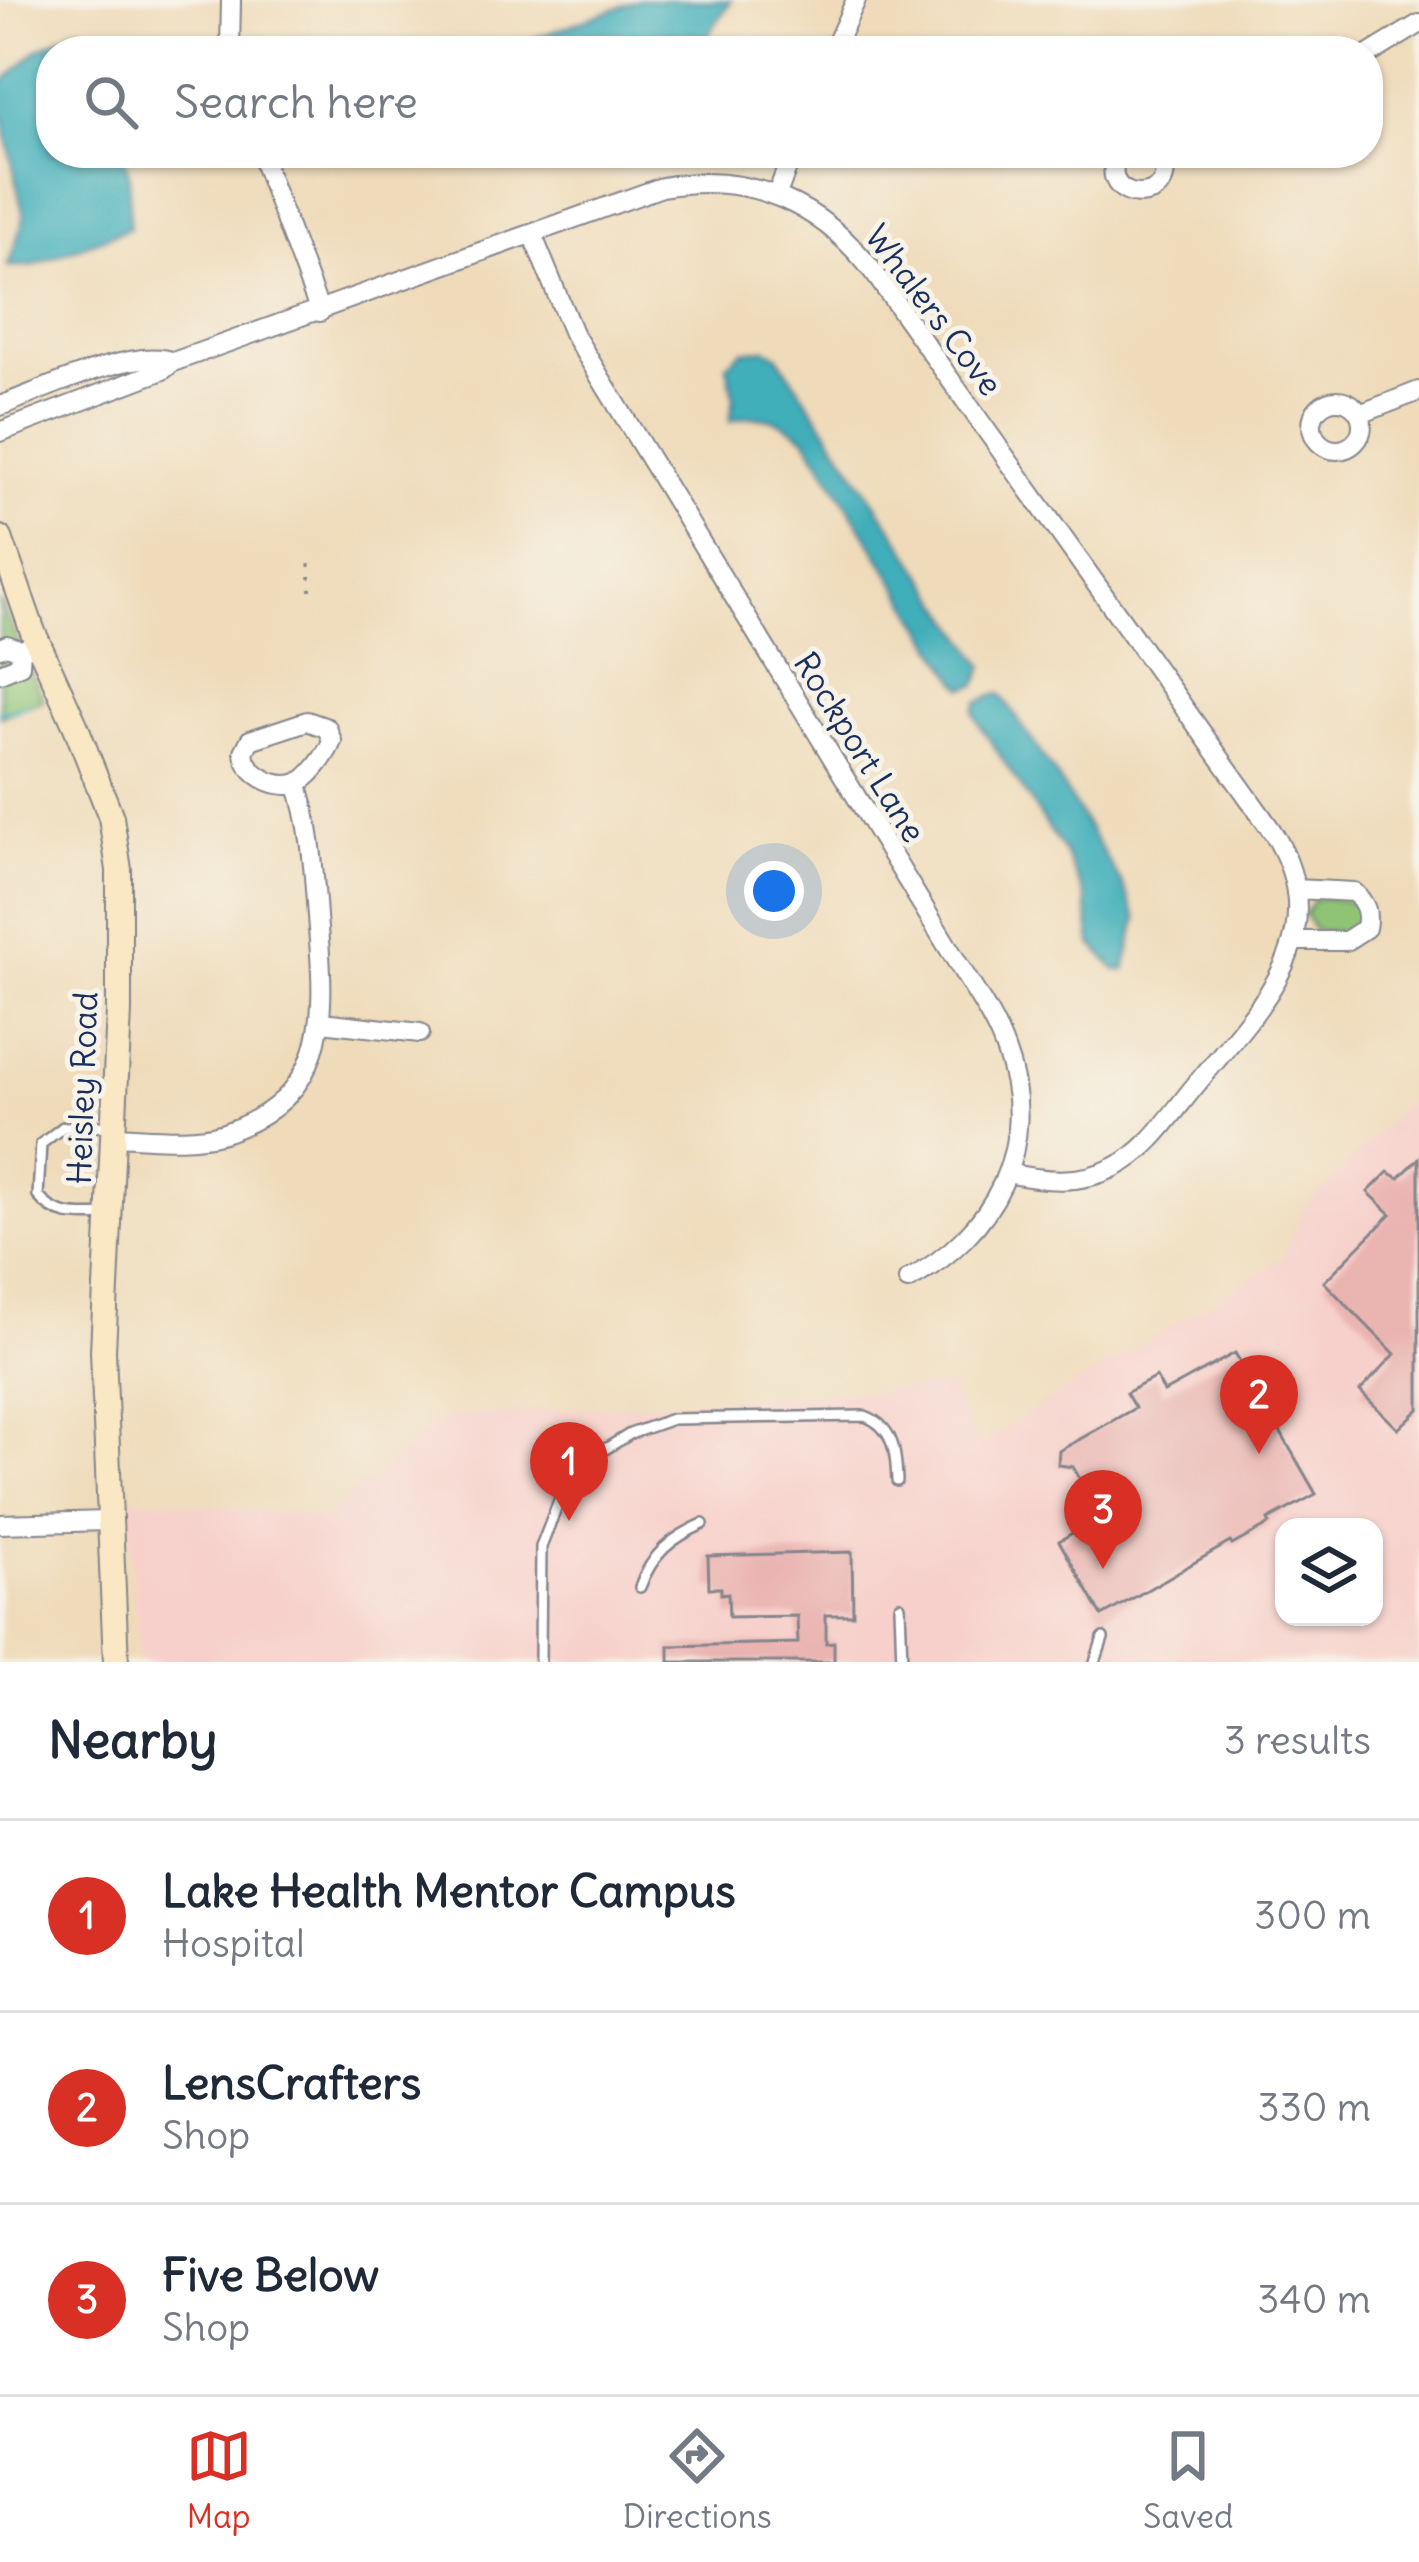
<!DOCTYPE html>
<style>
:root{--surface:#fff;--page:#f6f6f7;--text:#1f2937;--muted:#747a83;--line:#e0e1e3;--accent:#d93025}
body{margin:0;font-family:Delius,sans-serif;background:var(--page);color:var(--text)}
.controls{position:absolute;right:36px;bottom:36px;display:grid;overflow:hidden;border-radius:24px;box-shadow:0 3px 9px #0004}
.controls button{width:108px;height:108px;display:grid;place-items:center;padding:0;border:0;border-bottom:3px solid var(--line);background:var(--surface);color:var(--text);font:60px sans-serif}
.you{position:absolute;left:774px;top:891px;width:42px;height:42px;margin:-30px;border:9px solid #fff;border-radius:50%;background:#1a73e8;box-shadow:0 0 0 18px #1a73e833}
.badge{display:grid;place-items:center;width:78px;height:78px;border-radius:50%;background:var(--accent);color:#fff;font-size:39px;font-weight:700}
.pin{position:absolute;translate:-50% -99px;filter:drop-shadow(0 3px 6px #0008)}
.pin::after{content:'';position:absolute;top:63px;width:42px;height:36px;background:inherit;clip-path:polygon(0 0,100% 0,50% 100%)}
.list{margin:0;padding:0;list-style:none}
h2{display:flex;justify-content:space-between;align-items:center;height:156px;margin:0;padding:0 48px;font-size:51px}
h2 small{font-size:39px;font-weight:400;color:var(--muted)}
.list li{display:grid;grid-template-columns:78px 1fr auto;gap:36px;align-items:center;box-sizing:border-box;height:192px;padding:0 48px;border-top:3px solid var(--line)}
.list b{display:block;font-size:45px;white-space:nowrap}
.list p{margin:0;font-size:39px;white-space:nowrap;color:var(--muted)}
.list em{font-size:39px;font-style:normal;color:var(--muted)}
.icon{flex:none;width:66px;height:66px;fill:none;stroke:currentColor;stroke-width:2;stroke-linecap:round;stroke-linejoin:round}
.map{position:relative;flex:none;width:1419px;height:1662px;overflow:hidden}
.search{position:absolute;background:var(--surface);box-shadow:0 3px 9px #0004;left:36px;right:36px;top:36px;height:132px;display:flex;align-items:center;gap:30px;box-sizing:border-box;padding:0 42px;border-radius:48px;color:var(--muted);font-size:45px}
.sheet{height:732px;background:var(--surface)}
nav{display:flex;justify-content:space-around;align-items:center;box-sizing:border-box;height:168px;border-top:3px solid var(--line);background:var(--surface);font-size:33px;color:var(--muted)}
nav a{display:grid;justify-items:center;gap:6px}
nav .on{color:var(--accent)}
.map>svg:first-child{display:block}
.built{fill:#f7d0cb;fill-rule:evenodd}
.green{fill:#90c475;stroke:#567a6a;stroke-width:3}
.water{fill:#3fafba;stroke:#2d6f8c;stroke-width:3}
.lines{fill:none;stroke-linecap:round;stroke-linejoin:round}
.stream{stroke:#3fafba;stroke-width:4.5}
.building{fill:#eab4b1}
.lane-casing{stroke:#85858c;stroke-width:14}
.street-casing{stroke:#85858c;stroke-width:22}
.secondary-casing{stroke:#85858c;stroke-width:28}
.path{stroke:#85858c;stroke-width:3;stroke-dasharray:3 9;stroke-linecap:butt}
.lane{stroke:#fff;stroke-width:9}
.street{stroke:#fff;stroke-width:18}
.secondary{stroke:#fae7c3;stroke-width:24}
.labels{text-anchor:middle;stroke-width:10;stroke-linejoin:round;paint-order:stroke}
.street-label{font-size:33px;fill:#1b2f5e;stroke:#f7f3e8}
</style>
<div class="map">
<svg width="1419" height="1662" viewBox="0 0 1419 1662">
<rect width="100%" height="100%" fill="#f7f3e8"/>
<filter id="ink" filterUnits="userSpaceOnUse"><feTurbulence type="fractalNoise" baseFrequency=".00833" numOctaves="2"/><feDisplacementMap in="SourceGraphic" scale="24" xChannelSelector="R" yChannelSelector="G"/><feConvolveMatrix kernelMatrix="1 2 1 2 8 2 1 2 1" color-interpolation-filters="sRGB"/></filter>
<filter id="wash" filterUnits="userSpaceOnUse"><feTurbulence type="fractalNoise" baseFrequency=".004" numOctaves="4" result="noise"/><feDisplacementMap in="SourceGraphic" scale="48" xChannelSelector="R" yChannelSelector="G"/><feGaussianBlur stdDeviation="2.7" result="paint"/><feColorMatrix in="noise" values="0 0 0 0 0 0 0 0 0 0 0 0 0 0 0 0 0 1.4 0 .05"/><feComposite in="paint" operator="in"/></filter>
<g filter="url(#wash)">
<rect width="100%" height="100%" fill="#efdbba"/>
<!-- built -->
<path class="built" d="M1419,1089V1662H139L127,1498L325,1518L446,1416L949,1386L977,1445L1283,1257L1306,1207ZM1284,1527H1374V1617H1284Z"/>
<!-- green -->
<path class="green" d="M0,601L43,700L0,716Z
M1322,897L1358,903L1362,910L1358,926L1348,934L1314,930L1305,914L1313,900Z"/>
<!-- water -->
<path class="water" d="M639,0L731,1L702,44L690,51H500Z
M79,28L92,51H51V153H123L129,174V228L32,266H8L24,218L0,105V85L36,51Z
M766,349L777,355L984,666L977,685L964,688L953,675L805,437C780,420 760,411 730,421L734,398L727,365L742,351Z
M1000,693L1059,780L1122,884L1137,919L1125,970H1116L1092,944L1085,896L1065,853L979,724L974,711L978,702Z"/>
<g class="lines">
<!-- stream -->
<path class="stream" d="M0,712L29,705"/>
</g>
<g id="blocks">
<!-- building -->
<path class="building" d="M1419,1158V1409L1398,1429L1360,1391L1395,1354L1324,1282L1391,1214L1368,1192L1388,1172L1399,1178Z
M1235,1353L1316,1494L1268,1520L1270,1524L1232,1545L1230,1542L1102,1616L1059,1541L1101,1516L1073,1467L1058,1465L1059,1451L1135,1408L1126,1393L1156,1377L1164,1392Z
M852,1552L853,1615H826V1643L834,1642V1662H669V1646L798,1643L797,1616L729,1617L728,1593L721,1594V1588H709L708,1556Z"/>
</g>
</g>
<g filter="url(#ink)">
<use href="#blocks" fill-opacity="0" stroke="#85858c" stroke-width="3"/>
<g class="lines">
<!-- lane casing -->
<g class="lane-casing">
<path id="lane" d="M105,1215C77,1216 56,1218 38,1196L41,1144L63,1127L108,1126
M640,1587C652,1554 671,1538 703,1524
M900,1606L902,1662
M540,1662L541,1547L561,1496L602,1451L630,1434L672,1419L865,1416C894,1427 896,1453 897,1481
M1095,1662L1103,1638"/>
</g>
<!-- street casing -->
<g class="street-casing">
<path id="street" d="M230,51L231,0
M833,51L856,0
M1368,55L1419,24
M260,153L320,312
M1119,153C1090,206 1188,209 1159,153
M777,194L793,153
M532,234L573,333L951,952C969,983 993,1015 1005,1049C1042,1146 994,1234 908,1280
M1312 425a25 25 0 1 1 50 0a25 25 0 1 1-50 0Z
M0,406C38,392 137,345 173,362
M1360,414L1419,391
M0,432L163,370L173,362L662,187C750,171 822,204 875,274L1272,831C1337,934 1263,1003 1199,1081C1174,1110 1150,1150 1115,1167C1080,1185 1044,1181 1007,1173
M0,648L7,645L21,650L38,644
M0,673L20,665L21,650
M307,721L327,728L332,741C327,754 309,780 295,784C274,789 245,773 244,752L250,740Z
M1294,941H1346L1366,928C1369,912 1366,904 1354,892L1296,889
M322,1022L420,1033
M114,1136C148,1137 191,1143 224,1133C328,1099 326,1019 318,929C314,880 313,831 297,783
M0,1524L108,1521"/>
</g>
<!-- secondary casing -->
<g class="secondary-casing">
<path id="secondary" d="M0,538L33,632L76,727L111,817L119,870V1011L103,1351L116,1662"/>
</g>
<!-- path -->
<path class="path" d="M309,564L311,598"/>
<!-- lane -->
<use href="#lane" class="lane"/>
<!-- street -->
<use href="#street" class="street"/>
<!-- secondary -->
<use href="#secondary" class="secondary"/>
</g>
</g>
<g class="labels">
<!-- street labels -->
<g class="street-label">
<text transform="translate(934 310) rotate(53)" y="12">Whalers Cove</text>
<text transform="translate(860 747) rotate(58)" y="12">Rockport Lane</text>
<text transform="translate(82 1088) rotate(-88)" y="12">Heisley Road</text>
</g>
</g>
</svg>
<div class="controls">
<button><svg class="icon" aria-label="layers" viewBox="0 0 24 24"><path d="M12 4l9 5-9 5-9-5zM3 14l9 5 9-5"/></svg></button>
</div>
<div class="you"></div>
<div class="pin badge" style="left:569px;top:1521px">1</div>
<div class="pin badge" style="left:1259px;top:1454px">2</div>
<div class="pin badge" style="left:1103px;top:1569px">3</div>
<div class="search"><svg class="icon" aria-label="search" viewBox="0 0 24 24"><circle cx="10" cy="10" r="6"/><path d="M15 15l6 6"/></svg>Search here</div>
</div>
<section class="sheet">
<h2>Nearby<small>3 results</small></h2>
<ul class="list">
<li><span class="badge">1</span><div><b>Lake Health Mentor Campus</b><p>Hospital</p></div><em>300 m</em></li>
<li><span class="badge">2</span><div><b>LensCrafters</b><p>Shop</p></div><em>330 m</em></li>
<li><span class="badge">3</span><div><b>Five Below</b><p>Shop</p></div><em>340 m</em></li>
</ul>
</section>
<nav>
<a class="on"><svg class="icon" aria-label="map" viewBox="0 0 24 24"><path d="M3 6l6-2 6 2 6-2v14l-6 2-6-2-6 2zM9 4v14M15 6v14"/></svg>Map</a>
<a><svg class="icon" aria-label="directions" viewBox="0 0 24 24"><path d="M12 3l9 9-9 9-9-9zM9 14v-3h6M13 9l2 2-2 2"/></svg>Directions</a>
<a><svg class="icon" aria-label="saved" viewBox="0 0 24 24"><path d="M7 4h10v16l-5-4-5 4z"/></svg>Saved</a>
</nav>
